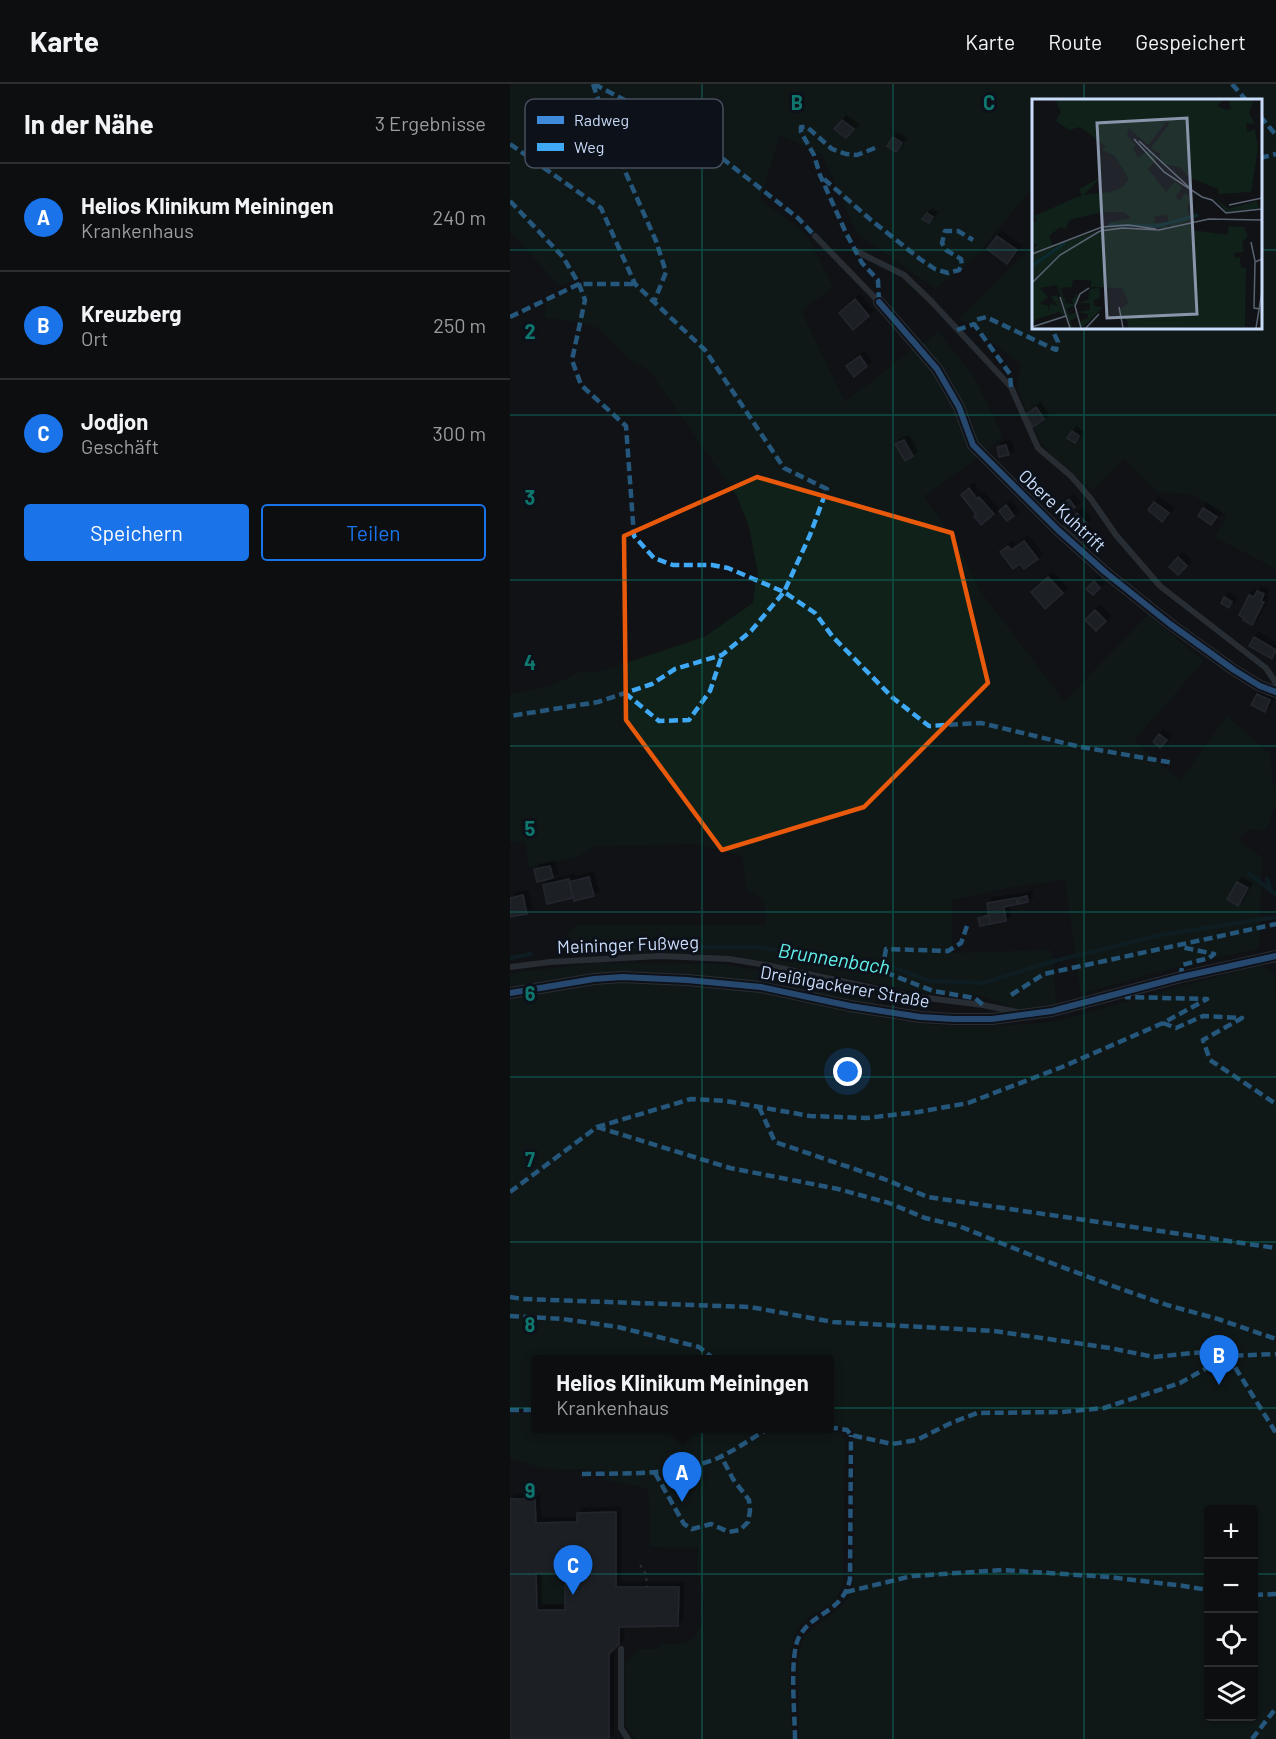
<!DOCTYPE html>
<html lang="de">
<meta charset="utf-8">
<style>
:root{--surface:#0c0e10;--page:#151719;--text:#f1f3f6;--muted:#9a9c9f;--line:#2c2e30;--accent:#1a73e8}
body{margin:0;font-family:Barlow,sans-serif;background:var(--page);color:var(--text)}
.controls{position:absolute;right:18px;bottom:18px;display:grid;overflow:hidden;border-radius:6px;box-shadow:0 2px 4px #0004}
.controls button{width:54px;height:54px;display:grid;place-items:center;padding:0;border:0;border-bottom:2px solid var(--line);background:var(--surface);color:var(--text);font:30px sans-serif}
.you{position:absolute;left:338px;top:988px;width:21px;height:21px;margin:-15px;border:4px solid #fff;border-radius:50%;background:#1a73e8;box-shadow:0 0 0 9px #1a73e833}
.badge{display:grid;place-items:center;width:39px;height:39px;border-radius:50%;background:var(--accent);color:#fff;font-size:20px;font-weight:700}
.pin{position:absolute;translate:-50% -50px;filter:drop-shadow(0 2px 3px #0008)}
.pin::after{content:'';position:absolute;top:32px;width:21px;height:18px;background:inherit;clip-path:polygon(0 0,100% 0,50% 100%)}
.popup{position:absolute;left:21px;top:1271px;width:303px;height:78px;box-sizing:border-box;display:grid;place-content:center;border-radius:6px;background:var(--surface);filter:drop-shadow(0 2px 4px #0005);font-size:20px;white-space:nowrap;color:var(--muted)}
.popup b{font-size:22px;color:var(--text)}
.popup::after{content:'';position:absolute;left:50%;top:100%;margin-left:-12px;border:12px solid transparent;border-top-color:var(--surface)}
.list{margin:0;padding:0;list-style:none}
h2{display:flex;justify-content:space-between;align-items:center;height:78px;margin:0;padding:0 24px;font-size:26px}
h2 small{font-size:20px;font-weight:400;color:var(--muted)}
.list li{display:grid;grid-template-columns:39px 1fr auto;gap:18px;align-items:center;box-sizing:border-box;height:108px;padding:0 24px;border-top:2px solid var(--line)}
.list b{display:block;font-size:22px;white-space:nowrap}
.list p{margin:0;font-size:20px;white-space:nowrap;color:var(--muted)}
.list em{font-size:20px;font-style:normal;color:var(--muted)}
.actions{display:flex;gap:12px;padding:18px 24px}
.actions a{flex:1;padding:14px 0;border:2px solid var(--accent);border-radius:6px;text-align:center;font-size:21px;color:var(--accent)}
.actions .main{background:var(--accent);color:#fff}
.icon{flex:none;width:33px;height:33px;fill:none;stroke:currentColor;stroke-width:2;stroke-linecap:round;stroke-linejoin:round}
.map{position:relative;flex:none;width:766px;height:1655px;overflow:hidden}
header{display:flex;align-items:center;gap:36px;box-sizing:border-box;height:84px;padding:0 30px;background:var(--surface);border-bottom:2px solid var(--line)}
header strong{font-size:28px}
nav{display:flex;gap:33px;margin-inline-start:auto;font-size:21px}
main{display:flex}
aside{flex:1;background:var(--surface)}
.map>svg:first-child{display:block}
.green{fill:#102119;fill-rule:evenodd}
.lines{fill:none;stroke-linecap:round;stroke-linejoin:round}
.stream{stroke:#0c2b30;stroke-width:4}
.building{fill:#2c3139;stroke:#3a3f4a;stroke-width:1.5;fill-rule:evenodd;filter:url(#shadow)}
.path{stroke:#435554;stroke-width:2;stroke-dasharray:3 4.5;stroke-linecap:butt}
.service{stroke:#454d57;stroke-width:6}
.minor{stroke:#454d57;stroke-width:12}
.quiet{stroke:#3fa9f5;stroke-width:4.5;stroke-dasharray:9 4.5;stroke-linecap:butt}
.cycleway-casing{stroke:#0c111a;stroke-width:10}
.cycleway{stroke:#408adc;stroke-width:6}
.marked{fill:none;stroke:#e8590c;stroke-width:4.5;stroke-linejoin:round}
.grid{fill:none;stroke:#0f766e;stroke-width:1.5;stroke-opacity:0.55}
.labels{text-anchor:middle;stroke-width:6;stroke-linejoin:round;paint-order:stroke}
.street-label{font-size:18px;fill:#c9dcfa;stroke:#0c111a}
.water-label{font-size:20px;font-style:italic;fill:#61f1ec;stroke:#0c111a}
.inset-river{fill:none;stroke:#0c2b30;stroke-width:3}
.inset-road{fill:none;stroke:#5a6371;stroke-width:1.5}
.view{fill:#8895aa;fill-opacity:0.15;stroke:#8895aa;stroke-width:3}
.inset-edge{fill:none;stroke:#c9dcfa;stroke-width:3}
.key{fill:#0c111a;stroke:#454e5d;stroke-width:1.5}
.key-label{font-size:16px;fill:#c9dcfa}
.grid-label{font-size:20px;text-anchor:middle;font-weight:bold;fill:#0f766e;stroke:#0c111a;stroke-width:6;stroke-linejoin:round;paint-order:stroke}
</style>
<header>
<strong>Karte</strong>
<nav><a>Karte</a><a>Route</a><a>Gespeichert</a></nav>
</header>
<main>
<aside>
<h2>In der Nähe<small>3 Ergebnisse</small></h2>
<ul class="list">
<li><span class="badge">A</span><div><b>Helios Klinikum Meiningen</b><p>Krankenhaus</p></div><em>240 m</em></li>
<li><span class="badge">B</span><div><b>Kreuzberg</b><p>Ort</p></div><em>250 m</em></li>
<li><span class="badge">C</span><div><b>Jodjon</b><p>Geschäft</p></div><em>300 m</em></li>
</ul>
<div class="actions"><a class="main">Speichern</a><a>Teilen</a></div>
</aside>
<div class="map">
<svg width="766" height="1655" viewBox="0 0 766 1655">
<defs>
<filter id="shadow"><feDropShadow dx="4.5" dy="-4.5" stdDeviation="0" flood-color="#0009"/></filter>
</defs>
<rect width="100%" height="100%" fill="#101216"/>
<!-- green -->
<path class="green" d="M0,0H766V485L705,453L717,432L682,410L648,408L614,374L582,406L542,372L527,351L507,302L511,280L449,234L523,162V243H750V16H523V103L465,173L425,205L347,149L312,70L270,51L250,116L293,147L300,157L323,203L291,227L335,318L403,265L429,248L465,295L493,352L465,376L414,412L448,462L471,508L554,617L638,531L694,577L624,656L670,697L717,632L761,671L762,699L766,702V721L756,746L738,745L728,755L734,761L752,773L749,864L647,888L571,910L555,796L507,802L442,816V869L541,866L544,885L546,921L506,926L474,912L413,909L220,871L151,869L71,872L58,867L54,858L59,847L67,841H256L254,815L237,806L232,772L187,760L86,762L65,774L19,783L15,757L0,759V610L37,603L70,588H89L194,553L243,519L245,502L248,490L239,443L227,412L139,286L119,275L89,245L78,240L35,233L37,219L50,211L75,202L70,193L50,202L0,148Z
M85,879L214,880L366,909L362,932C382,935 402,939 422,941C462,944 504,941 544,938L749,881L764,888L766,917V1655H289L288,1571L294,1552L333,1521L342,1507L344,1492V1345L319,1340V1276H25V1323H0V889ZM698,1426H744V1632H698Z
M0,1329H25V1344H305L327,1348L333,1351L335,1356L333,1499C324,1529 303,1523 288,1544C274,1565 281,1628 282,1655H127L117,1643L116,1638L115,1579L129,1565H150V1560C159,1560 170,1561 178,1558C200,1547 194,1506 188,1487C186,1481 188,1471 188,1464L140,1463L139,1408L133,1403L96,1396V1386C75,1385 53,1386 33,1384C20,1382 13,1376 0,1376Z
M27,1490H55V1520H27Z"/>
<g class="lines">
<!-- stream -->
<path class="stream" d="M739,789L761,807
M757,795L761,807L766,810
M52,865L67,863H245L383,883L420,897L474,899L540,878L651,851L766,833
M0,874L21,870"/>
</g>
<!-- building -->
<path class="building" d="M332,36L344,45L336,54L324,45Z
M383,53L392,59L386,68L377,62Z
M417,129L423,133L419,139L412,135Z
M487,152L507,166L497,180L477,165Z
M345,215L359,232L343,246L329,229Z
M350,272L357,282L344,293L336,282Z
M526,323L534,335L523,343L515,331Z
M562,347L569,352L565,359L557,354Z
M394,356L403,372L395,377L385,360Z
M496,361L499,371L489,373L487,363Z
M459,404L467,415L469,413L484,430L471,441L464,432L466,430L451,411Z
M559,415L565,423L553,431L547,423Z
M644,418L659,429L652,438L638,426Z
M496,421L504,432L497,437L489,427Z
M693,424L707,433L701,441L688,432Z
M567,429L577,439L572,445L578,451L571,459L554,442Z
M514,457L528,475L514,485L510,480L503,485L490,468L498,462L501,466Z
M668,473L677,482L668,491L659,483Z
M538,493L553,509L535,525L521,508Z
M584,497L590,504L583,511L576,505Z
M747,507L754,510L751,517L754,518L742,541L733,536L734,534L729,531L739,511L744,513Z
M714,513L722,518L719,524L711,519Z
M585,526L596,537L586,547L575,536Z
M744,553L766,566L762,575L739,562Z
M747,610L760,616L755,628L741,621Z
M649,650L657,656L650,664L643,658Z
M40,782L43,794L27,798L24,785Z
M79,793L84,812L64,817L59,798Z
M59,795L63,814L37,820L33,801Z
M727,798L738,804L728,822L717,815Z
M13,811L17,830L0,833V814Z
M517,812L518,818L509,820L508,814Z
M506,814L508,820L494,823L496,837L480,840L477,819Z
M479,831L480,840L470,842L468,834Z
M0,1415H25L26,1439L67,1438V1429L106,1428V1503H169L168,1542L109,1543V1560L99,1570V1655H0ZM26,1489H55V1526H27Z"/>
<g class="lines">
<!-- path -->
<path class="path" d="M130,1481L136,1490L137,1503"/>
<!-- service -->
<path class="service" d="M305,152L369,218
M346,167L394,191L422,218L501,303L528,364L561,392L581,415L606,451L650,502L756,584L766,599
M0,883L40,878L150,872L220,875L261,882L401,912L473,921L507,928
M111,1565V1644L118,1655"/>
<!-- minor -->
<path class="minor" d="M369,218L427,285L449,323L463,361L548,446L595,488L660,540L724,586L750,602L766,608
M0,909L84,895L112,893L177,896L251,903L340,922L410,933L444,935H482L542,927L671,893L766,872"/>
<!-- quiet -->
<path class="quiet" d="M83,0L103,60L146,157L156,188L144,218
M84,0L185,53L288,134L305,152
M722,0L736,16
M750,32L766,51
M0,60L91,124L125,200L195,266L274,384L317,405L300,451L274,508L241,547L212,571L165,585L142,600L88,618L0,632
M365,64L347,71L336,70L322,65L297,43H291V48L304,71L310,91L336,149L352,179L368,196L369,218
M750,74L766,70
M314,95L361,136L410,175L425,185L438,189L449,186L452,181L451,175L436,166L432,159L435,147H448L463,156
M0,117L53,173L69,200L75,216L62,276L71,301L116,342L124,452L144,474L163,481H202L218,484L274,508L305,529L323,553L383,614L419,642L471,639L571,663L664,679
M0,233L69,200H125
M447,246L464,240
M501,303L500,290L464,240L465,236L476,233L546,266L548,258L541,243
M115,609L149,637L179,636L200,607L212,571
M457,842L451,859L438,867L376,865L372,887L423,907L465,914L473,921
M671,893L672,881L699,874L704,870L671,863
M501,911L534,890L766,840
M653,939L666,944L693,932L732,934L693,956L700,976L766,1020
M249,1023L265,1058L374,1095L418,1113L766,1164
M87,1043L220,1084L328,1105L379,1119L415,1134L449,1142L523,1172L600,1201L657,1221L708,1235L766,1255
M0,1108L87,1043L181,1015L216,1017L300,1032L357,1034L408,1028L458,1019L552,983L653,939L697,915L615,913
M0,1213L13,1215L240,1223L323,1238L484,1247L600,1264L644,1273L693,1268L718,1272L766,1270
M0,1232L53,1235L108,1243L189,1263L203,1274L200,1276
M718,1272L766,1349
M0,1326H25
M319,1343L337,1346L341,1351L382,1360L407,1356L441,1339L467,1329L552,1328L594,1324L670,1299L718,1272
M145,1389L174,1440L182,1445L201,1440L219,1448L230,1446L238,1438L240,1427L239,1416L223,1395L211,1372
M72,1390C120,1389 163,1392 208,1374C226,1366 243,1353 260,1344
M336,1508L402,1492L493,1486L599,1493L674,1502L698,1506
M744,1511L766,1510
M285,1655C285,1631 279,1572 289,1553C302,1528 333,1529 340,1495L341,1351
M742,1655L766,1624"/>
<!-- cycleway casing -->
<g class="cycleway-casing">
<path id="cycleway" d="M369,218L427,285L449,323L463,361L548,446L595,488L660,540L724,586L750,602L766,608
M0,909L84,895L112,893L177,896L251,903L340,922L410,933L444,935H482L542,927L671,893L766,872"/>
</g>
<!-- cycleway -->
<use href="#cycleway" class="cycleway"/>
</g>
<!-- marked area -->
<path d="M0 0H766V1655H0ZM247,393L442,449L478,599L354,723L212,766L116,636L114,452Z" fill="#101216" fill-opacity=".55" fill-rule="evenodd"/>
<path class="marked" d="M247,393L442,449L478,599L354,723L212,766L116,636L114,452Z"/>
<!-- grid -->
<path class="grid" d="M192,0V1655M383,0V1655M574,0V16M0,166H523M750,166H766M574,243V1655M0,331H766M0,496H766M0,662H766M0,828H766M0,993H766M0,1158H766M0,1324H766M0,1490H698M744,1490H766"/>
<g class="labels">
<!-- street labels -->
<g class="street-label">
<text transform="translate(552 427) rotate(43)" y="6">Obere Kuhtrift</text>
<text transform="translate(118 861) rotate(-2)" y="6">Meininger Fußweg</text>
<text transform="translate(335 903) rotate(10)" y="6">Dreißigackerer Straße</text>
</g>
<!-- water labels -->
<g class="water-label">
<text transform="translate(324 875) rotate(9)" y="7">Brunnenbach</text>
</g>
</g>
<!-- overview -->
<g transform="translate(522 15)">
<rect width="230" height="230" fill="#101216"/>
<path d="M23,0H192L185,7L194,11L199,9L196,0H222L217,14L223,25L214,24L215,33L223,30L226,49L219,93L186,95V90L158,79L148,68L131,65L127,54L119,49L138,24L134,23L116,46L97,29L95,36L104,46L101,49L106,59L117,51L124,60L116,70L134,93L143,83L150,88L143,98L148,102L153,94L159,99L155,109L158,122L138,128L135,115L122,118L123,124L134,123L135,129L96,126L78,127V123L100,119L92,113H71L37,121L34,130L28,128L17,137L21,147L80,127L125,132L159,123L161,131L195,136L197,127L212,128L216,137L210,143L212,153L202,154L203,159L208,158L209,169H214L213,228L96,229V223L89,217L88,210L97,204L90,189L58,188L60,182L50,181H41L40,188L28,189L32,199L38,200H33V204L41,205L40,200L45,197L40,196H47L43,206L34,210L38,216L44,213L45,218L38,222L41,229H39L25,186L8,189L16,198L8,205L15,206L18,213V205L26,207L19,198L25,196L33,216L5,225L31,216L28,213L5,220L0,227V152L5,145H0V124L5,121L2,117L50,96L47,90L69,78L52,96L79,93L91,88L97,80L83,57L70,51L74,47L48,28L37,31L24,22L29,13ZM184,99L196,110L225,102L227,109L195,114ZM67,189L68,198L62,201V207L71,208L50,229L48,222L56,219V215L45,213L58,211V204H45L56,201L58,190Z" fill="#102119"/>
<path class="inset-river" d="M76,126L126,127L166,116M0,167L33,144"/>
<path class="inset-road" d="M102,40L132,73L170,98L180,101L194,114L230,110M107,42L159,90M197,106L230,99M219,143L223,162M0,155L70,128L96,126L124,130M0,184L28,156L68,132L91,129L127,131L177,120L230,121M28,198L38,229M87,208L91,229M228,210L222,209L223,163L230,160M0,228L34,217M49,229L43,207L48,195L57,189M54,229L67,215M224,229L230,192"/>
<path class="view" d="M155,19L165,215L75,219L65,24Z"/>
<rect width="230" height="230" class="inset-edge"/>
</g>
<!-- legend -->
<rect x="15" y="15" width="198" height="69" rx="9" class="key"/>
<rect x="27" y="32" width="27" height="8" fill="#408adc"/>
<rect x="27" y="59" width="27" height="8" fill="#3fa9f5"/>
<g class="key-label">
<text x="64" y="42">Radweg</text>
<text x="64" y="69">Weg</text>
</g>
<g class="grid-label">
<text x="287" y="26">B</text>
<text x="479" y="26">C</text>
<text x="20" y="255">2</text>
<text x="20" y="421">3</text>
<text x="20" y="586">4</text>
<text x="20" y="752">5</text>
<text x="20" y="917">6</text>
<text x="20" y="1083">7</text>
<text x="20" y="1248">8</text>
<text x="20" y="1414">9</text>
</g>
</svg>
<div class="controls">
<button>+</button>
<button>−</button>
<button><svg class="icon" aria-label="locate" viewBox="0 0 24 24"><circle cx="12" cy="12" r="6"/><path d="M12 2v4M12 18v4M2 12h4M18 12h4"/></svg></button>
<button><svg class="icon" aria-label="layers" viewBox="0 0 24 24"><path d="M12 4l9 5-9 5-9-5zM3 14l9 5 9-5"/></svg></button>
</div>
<div class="you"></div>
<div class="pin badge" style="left:172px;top:1418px">A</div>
<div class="popup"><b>Helios Klinikum Meiningen</b>Krankenhaus</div>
<div class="pin badge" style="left:709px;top:1301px">B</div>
<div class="pin badge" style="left:63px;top:1511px">C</div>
</div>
</main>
